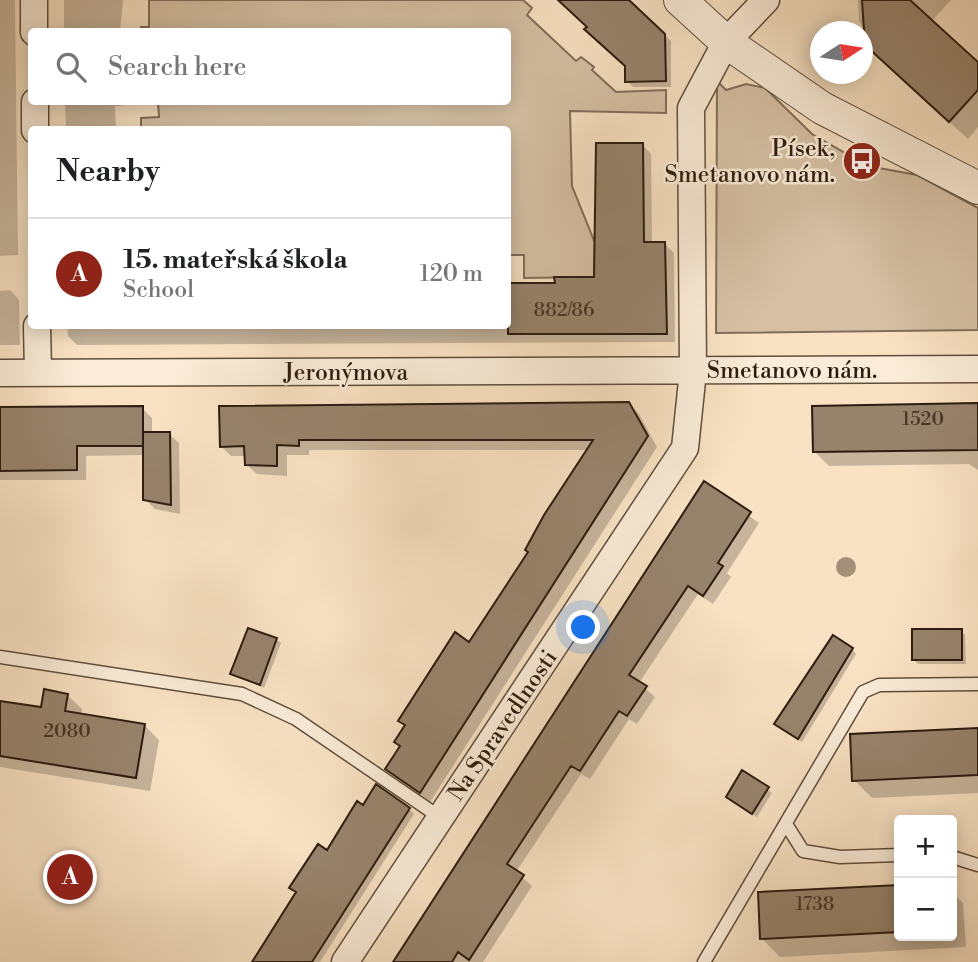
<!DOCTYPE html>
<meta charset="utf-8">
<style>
:root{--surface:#fff;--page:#f6f6f6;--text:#202124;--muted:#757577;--line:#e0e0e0;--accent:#8f2418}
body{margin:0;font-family:"Libre Bodoni",serif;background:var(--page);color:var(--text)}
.controls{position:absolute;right:21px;bottom:21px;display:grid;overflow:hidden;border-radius:7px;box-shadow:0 4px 18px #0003}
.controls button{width:63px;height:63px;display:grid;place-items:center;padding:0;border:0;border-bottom:2px solid var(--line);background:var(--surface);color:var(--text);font:35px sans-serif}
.compass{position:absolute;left:810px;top:21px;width:63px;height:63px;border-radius:50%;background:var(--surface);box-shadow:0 4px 18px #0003;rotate:78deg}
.you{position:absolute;left:584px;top:628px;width:24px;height:24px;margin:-18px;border:5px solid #fff;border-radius:50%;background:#1a73e8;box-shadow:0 0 0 10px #1a73e833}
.badge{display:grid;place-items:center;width:46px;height:46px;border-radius:50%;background:var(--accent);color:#fff;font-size:23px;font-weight:700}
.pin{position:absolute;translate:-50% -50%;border:4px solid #fff;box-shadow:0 2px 7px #0006}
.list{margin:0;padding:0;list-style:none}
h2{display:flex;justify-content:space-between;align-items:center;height:91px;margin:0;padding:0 28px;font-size:30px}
h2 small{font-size:23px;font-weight:400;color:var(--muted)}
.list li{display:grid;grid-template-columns:46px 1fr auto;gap:21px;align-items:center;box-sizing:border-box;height:112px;padding:0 28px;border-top:2px solid var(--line)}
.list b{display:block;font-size:26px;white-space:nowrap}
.list p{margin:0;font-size:23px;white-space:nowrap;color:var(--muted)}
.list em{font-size:23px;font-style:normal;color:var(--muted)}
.icon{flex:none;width:38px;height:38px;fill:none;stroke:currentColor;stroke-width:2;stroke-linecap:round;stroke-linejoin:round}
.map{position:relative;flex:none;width:978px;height:962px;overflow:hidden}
.search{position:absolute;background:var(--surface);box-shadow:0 4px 18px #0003;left:28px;top:28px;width:483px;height:77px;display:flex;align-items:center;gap:18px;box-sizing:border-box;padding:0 24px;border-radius:7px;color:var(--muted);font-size:26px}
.panel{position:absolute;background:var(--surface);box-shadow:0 4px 18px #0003;left:28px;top:126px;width:483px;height:203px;border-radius:7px}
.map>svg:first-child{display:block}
.green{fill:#d5c0a4;stroke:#816e59;stroke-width:2}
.shadow{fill:#0003}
.building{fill:#97836c;stroke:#2d1c0e;stroke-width:2}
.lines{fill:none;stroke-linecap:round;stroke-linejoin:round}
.service-casing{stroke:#604e3b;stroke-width:15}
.minor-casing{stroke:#604e3b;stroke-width:29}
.tertiary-casing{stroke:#604e3b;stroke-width:34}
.service{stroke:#faecd8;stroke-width:12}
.minor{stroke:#faecd8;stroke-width:26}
.tertiary{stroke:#faecd8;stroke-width:32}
.tree{fill:#a49078}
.labels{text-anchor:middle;stroke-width:5;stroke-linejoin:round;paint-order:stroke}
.number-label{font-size:19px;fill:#483626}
.poi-label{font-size:23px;fill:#2d1c0e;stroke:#faecd8;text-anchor:end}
.street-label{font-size:23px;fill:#2d1c0e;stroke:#faecd8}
</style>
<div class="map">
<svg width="978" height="962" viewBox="0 0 978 962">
<rect width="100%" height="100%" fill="#f8e2c3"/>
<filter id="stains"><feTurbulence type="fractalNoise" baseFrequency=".00286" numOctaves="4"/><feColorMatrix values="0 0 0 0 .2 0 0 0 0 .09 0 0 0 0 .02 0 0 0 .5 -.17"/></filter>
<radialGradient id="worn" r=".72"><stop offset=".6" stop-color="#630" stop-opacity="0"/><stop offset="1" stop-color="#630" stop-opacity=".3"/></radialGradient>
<!-- green -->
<path class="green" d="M149,0H523L532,8L527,15L576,61L581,57L594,67L592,70L616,92L666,90V113L570,111L572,186L595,243L594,277L524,278V255H508V130L141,129V118L159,117L158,102H508V32H141V27H149Z
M717,81L726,90L746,84L765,88L812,134L868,166L917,175L978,208V330L716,333Z"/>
<!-- shadow -->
<path class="shadow" d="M0,0H15L18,255L0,256Z
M64,0H123L120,32H64Z
M558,0H626L671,41V87H633L627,81V65Z
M858,0H951L931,22L978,65V127L968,139L885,63L859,21Z
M65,102H121V106H115L116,130H66Z
M642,144L651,154L652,244H665L674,253L675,342L77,345L68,336L67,326H508V285L556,284L596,279Z
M10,290L19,300L20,345H0V291Z
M961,402H978V470L969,464L829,466L815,452L961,405Z
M628,403L639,414L657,447L430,802L387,769L401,747L406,726L401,721L470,645L530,553L589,450H309V455H287V476L257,474L246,464V456H231L221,446Z
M142,408L152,418V434H169L179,443L180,514L155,509L145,499V455L86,456V480H0V409Z
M704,484L759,523L727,573L731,577L713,604L698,594L639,683L655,697L637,724L629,719L590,779L581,774L516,872L532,886L483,962H395Z
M961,631L965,635L966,664H918L913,659Z
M276,639L281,643L264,688L232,674Z
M852,649L856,654L802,742L781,728L777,724L812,666L814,668Z
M67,695L82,709L81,716L145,726L159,740L150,791L0,767V703L42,709Z
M978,729V793L872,798L854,780Z
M743,773L772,793L757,817L728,797Z
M363,808L409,809L414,814L320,962H254L297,894L291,888L327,852Z
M899,887V936H952V892L963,903L966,947L780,957L762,939L759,894Z"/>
<!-- building -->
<path class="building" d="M558,0H629L665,34L666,81L625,82V66L584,29L587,27Z
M862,0H910L978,62V90L949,122L865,45Z
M596,143H643L644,242H665L667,334H508V283H555L554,277H594Z
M629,402L648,436L420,793L385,769L400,746L394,742L405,725L398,721L455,632L469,642L528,552L525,550L544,515L593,440H299V446L277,445V466L245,465L244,446L220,447L219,406Z
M978,403V450L813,452L812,406Z
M143,406V446H77V470L0,471V407Z
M143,432H170L171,505L143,500Z
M704,481L751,512L718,563L723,566L703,596L688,586L629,675L647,686L627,716L619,711L580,771L571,766L507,864L524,875L469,960L458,952L452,962H393Z
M248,628L277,638L260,685L230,674Z
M912,629H962V660H912Z
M833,635L853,648L798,739L774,724Z
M44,689L68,694L65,711L145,724L136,778L0,756V701L41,707Z
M978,728V775L852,781L850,734Z
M742,770L769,787L752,814L726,797Z
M376,784L410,808L312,962H252L296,892L289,888L318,844L327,850L357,801L363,805Z
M899,885V932L760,939L758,892Z"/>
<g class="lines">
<!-- service casing -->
<g class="service-casing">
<path id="service" d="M0,657L242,694L296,719L441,818
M786,824L803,851L840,857L899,855
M952,857L978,865
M704,962L863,692L879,685L978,684"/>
</g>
<!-- minor casing -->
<g class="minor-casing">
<path id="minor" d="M34,0V32
M35,102V130
M37,326L38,372
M0,373L978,369
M345,962L685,448L693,371L691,108L726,42L766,0"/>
</g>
<!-- tertiary casing -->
<g class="tertiary-casing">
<path id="tertiary" d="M680,0L726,42L822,108L978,188"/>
</g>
<!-- service -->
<use href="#service" class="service"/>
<!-- minor -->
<use href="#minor" class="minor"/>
<!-- tertiary -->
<use href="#tertiary" class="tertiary"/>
</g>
<!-- trees -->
<circle class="tree" cx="846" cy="567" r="10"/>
<!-- icons -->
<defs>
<g id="bus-disc" transform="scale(2.0125)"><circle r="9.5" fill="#8f2418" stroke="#faecd8"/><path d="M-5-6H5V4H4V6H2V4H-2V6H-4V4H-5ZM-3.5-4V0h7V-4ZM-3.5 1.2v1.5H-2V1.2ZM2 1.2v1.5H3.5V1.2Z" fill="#fff"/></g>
</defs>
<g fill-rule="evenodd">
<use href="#bus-disc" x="862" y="161"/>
</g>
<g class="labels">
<!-- number labels -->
<g class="number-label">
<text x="564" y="316">882/86</text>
<text x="923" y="425">1520</text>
<text x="67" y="737">2080</text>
<text x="815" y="910">1738</text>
</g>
<!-- poi labels -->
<g class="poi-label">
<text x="835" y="156">Písek,<tspan x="835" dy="26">Smetanovo nám.</tspan></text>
</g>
<!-- street labels -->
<g class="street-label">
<text x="792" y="378">Smetanovo nám.</text>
<text x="346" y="380">Jeronýmova</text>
<text transform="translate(502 725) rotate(-56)" y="8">Na Spravedlnosti</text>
</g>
</g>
<rect width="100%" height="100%" filter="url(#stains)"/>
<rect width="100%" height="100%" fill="url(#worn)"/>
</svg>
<div class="controls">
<button>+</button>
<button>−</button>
</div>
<svg class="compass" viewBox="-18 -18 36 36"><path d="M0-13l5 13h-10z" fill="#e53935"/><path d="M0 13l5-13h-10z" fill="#757577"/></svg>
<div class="you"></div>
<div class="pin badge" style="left:70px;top:877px">A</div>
<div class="search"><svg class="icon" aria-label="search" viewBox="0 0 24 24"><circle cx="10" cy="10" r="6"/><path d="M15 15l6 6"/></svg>Search here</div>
<section class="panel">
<h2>Nearby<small></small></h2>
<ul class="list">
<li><span class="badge">A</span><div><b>15. mateřská škola</b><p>School</p></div><em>120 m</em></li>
</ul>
</section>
</div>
